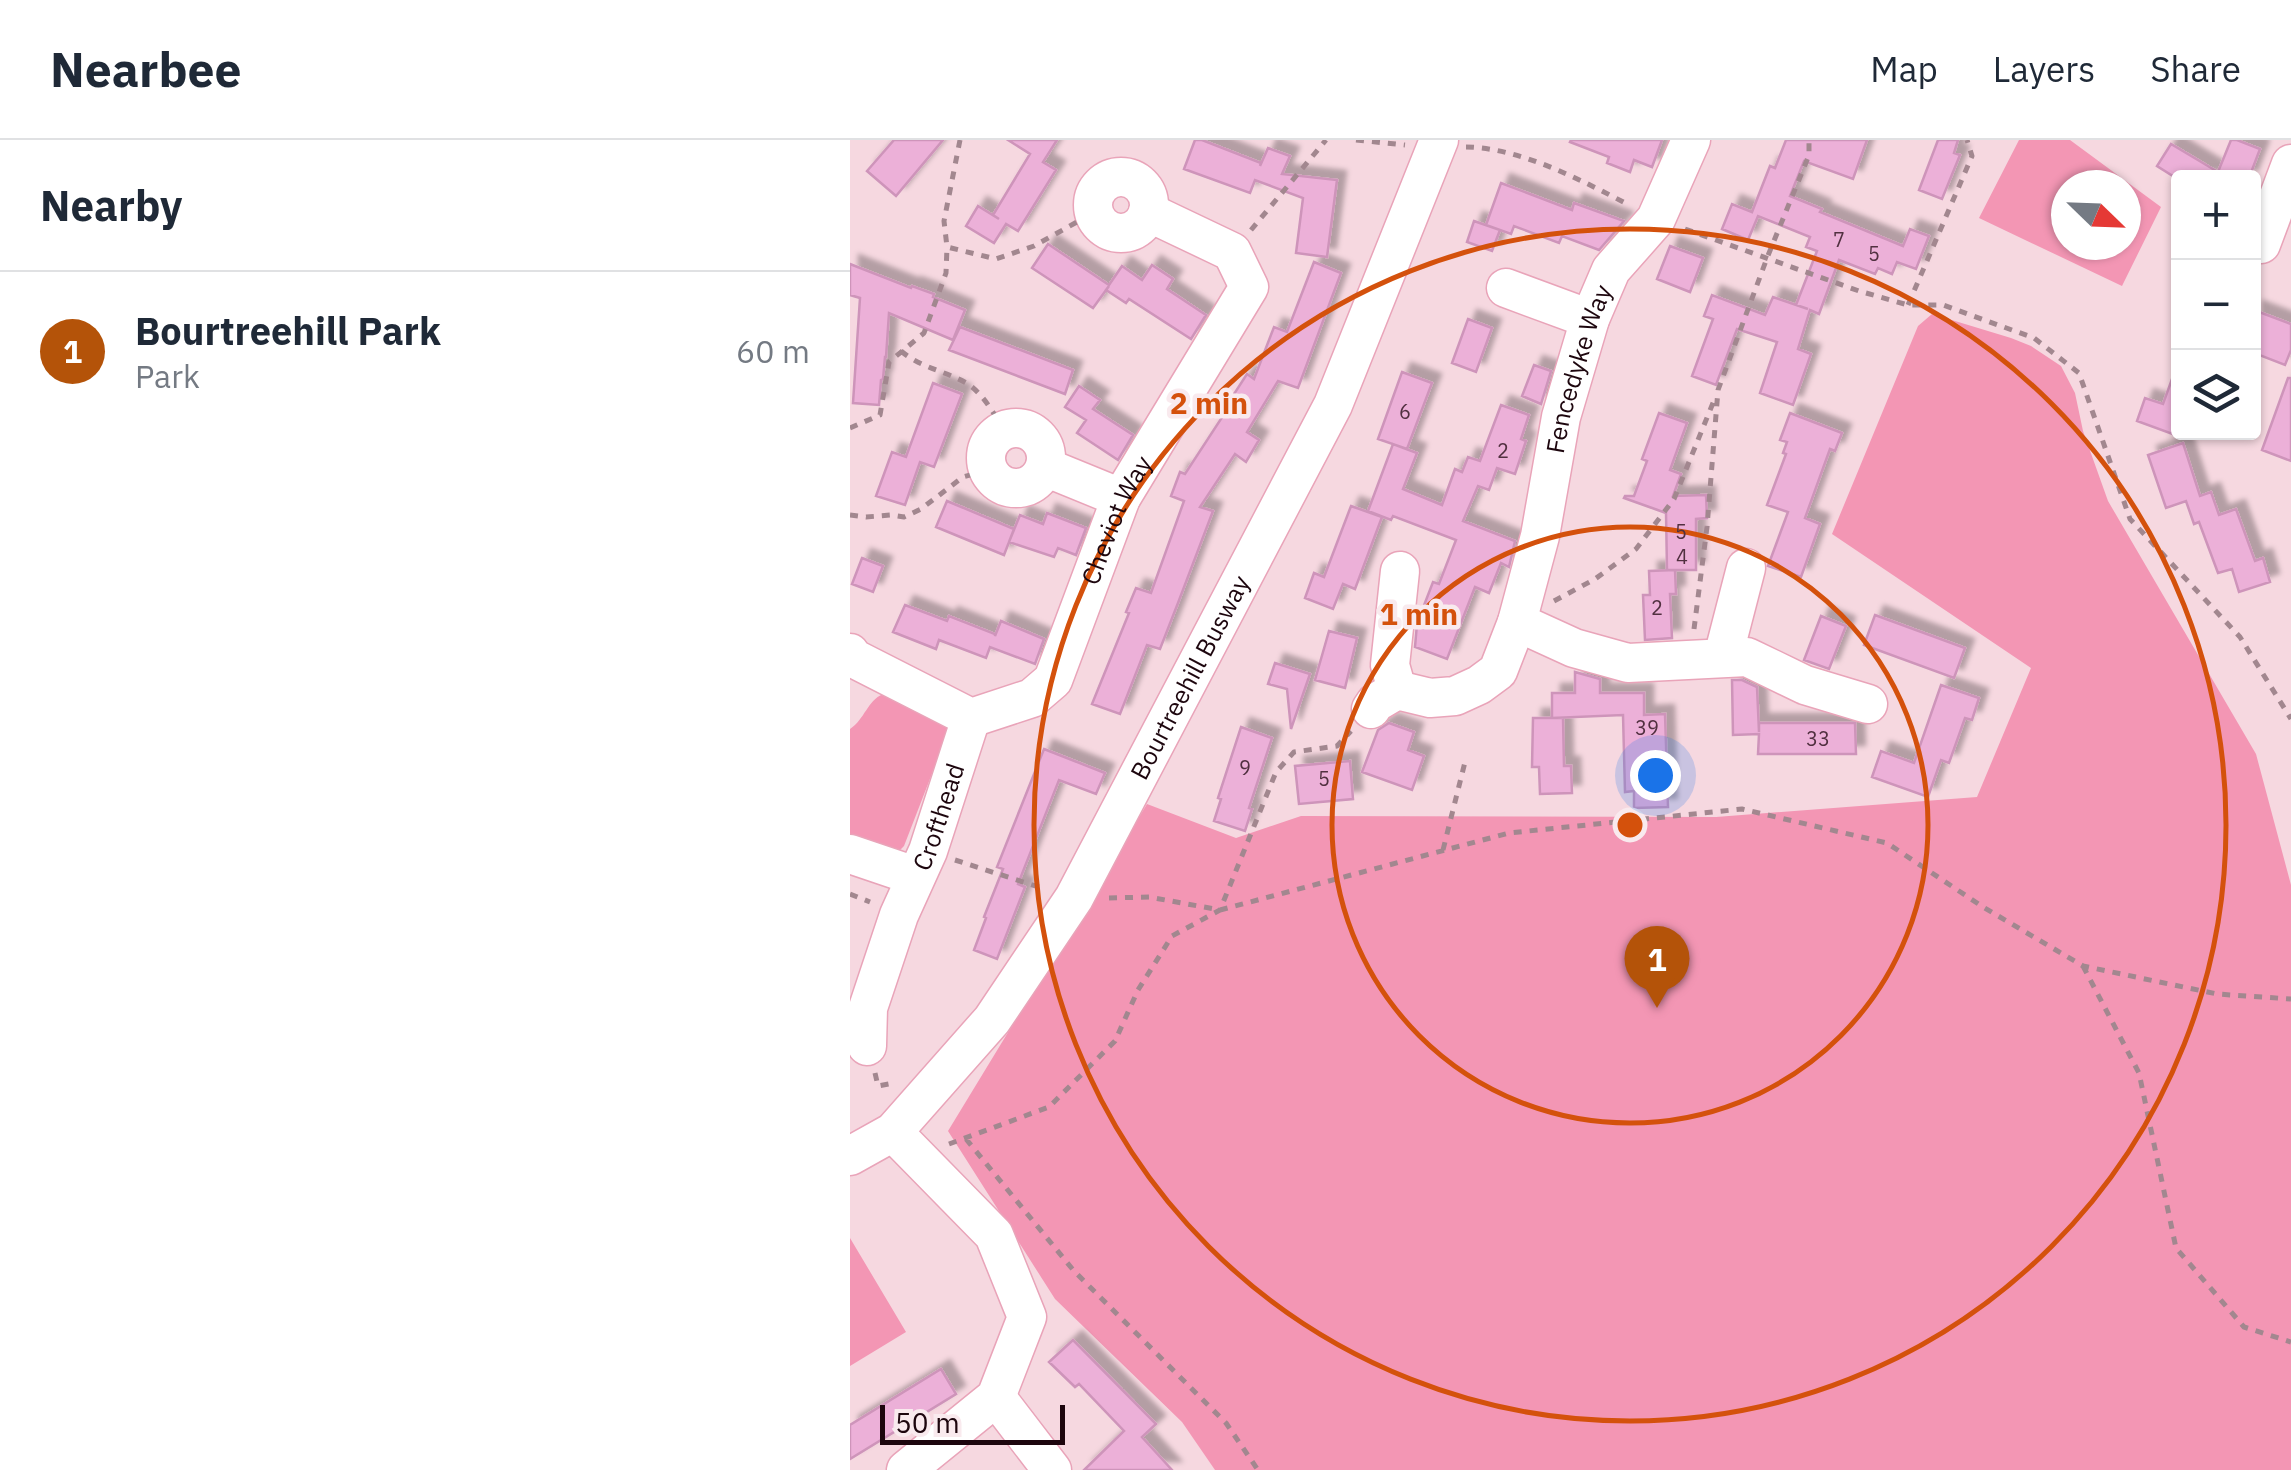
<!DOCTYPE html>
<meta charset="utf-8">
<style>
:root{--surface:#fff;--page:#f6f6f7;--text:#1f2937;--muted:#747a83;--line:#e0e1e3;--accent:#b45309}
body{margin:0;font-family:"IBM Plex Sans",sans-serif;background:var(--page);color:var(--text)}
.controls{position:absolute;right:30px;top:30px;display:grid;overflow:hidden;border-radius:10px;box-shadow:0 2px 8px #0004}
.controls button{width:90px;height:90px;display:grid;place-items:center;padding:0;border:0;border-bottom:2px solid var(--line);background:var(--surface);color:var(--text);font:50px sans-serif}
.compass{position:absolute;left:1201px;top:30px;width:90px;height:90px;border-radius:50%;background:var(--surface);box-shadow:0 2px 8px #0004;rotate:113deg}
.scale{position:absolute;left:30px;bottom:25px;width:185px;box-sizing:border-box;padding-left:10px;border:5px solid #1d060e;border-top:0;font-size:28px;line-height:35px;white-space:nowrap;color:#1d060e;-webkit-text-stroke:8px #f9eaee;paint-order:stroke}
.you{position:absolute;left:805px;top:635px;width:35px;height:35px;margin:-25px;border:8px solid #fff;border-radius:50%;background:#1a73e8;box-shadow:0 0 0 15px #1a73e833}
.badge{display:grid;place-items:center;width:65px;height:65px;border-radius:50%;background:var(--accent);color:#fff;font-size:32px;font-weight:700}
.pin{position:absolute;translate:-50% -82px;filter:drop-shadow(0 2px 5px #0008)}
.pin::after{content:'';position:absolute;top:52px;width:35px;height:30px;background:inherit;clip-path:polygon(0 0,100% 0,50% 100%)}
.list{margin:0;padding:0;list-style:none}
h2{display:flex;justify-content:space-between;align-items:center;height:130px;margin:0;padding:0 40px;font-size:42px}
h2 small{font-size:32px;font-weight:400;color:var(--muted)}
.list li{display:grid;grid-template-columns:65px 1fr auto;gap:30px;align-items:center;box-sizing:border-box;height:160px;padding:0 40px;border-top:2px solid var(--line)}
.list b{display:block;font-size:38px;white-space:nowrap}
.list p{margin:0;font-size:32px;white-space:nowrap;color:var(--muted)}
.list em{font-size:32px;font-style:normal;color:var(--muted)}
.icon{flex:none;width:55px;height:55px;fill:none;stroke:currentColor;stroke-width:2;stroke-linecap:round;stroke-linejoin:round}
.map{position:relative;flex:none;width:1441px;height:1330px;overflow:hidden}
header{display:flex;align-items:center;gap:60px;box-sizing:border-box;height:140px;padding:0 50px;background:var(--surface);border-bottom:2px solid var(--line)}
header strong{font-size:48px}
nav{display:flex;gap:55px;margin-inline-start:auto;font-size:35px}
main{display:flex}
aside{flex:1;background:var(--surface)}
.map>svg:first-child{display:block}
.green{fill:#f396b4;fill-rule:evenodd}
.building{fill:#ecb0d8;stroke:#ce94ba;stroke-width:2.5;filter:url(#shadow)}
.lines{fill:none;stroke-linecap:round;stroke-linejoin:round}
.minor-casing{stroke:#e9a4b9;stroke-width:41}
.path{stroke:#a2878f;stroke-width:5;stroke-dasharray:8 8;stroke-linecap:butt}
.minor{stroke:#fff;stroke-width:38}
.ring{fill:none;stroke:#d4510c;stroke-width:5}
.labels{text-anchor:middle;stroke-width:9;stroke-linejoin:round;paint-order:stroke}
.number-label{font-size:20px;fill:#513040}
.street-label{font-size:25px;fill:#1d060e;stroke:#f9eaee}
.centre{fill:#d4510c;stroke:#f9eaee;stroke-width:5}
.ring-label{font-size:30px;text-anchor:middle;font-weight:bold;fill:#d4510c;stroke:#f9eaee;stroke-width:9;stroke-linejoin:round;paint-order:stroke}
</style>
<header>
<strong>Nearbee</strong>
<nav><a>Map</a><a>Layers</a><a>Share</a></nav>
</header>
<main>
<aside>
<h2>Nearby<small></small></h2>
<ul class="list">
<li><span class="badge">1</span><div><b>Bourtreehill Park</b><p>Park</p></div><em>60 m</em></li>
</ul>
</aside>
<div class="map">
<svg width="1441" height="1330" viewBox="0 0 1441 1330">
<defs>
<filter id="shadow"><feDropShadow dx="9" dy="-9" stdDeviation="2.5" flood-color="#0004"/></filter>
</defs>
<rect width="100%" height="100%" fill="#f6d8e0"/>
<!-- green -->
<path class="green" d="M1169,0H1220L1311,67L1272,146L1129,78ZM1276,45V105H1216V45Z
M1082,174L1161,198L1181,206L1211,226L1225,253L1233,291L1258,361L1406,614L1441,745V1330H365L332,1282L205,1159L98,991L297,664L386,698L451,676L866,677L1127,657L1181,528L982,394L1068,186Z
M33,554L98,585L97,595L54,706L49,711L0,702V589C15,579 17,561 33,554Z
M0,1098L56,1192L0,1226Z"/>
<!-- building -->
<path class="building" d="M44,0H93L46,56L17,31Z
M158,0H207L193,22L206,30L168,91L156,84L144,103L116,86L128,66L149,79L143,75L180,14Z
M345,0H352L411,23L410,26L418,8L440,16L432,34L487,40L477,117L446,113L453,58L405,40L400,53L334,29Z
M721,0H812L802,27L784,20L780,32L757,23L759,17L720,2Z
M936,0H1017L1003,39L954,21L940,56L972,69L970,72L1053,106L1060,89L1079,96L1066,129L1047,122L1042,134L1028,128L1025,134L989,120L969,174L960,170L948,209L961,214L943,265L910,253L927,202L887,189L866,245L842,236L863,179L854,176L862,155L915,175L923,157L958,169L946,165L967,111L956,107L960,97L908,76L898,100L872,89L882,64L902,72L920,26L925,28Z
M1088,0H1108L1104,13L1110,15L1092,59L1069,50Z
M1381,0H1387L1410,9L1399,38H1326L1307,26L1321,4L1368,32Z
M651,43L722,70L724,63L774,81L749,110L712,96L709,103L664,86L661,94L636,85Z
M624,81L650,90L642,111L617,102Z
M198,104L259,145L272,126L292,140L302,125L323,139L317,149L356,175L341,199L279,159L276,163L256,150L259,146L243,168L182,128Z
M820,106L853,118L840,152L807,139Z
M464,122L491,133L448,248L428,241L397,292L409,300L396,322L385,314L350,367L363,371L328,463L310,509L297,505L270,574L242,564L279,473L276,472L286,448L301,453L334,361L321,356L330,332L335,334L386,256L384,254L397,234L404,239L424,187L437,192Z
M0,124L61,148L62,146L84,154L83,157L115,170L103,200L39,173L36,217H35L33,239L31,240L29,265L3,263L10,158L0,155Z
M1404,170L1441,184V210L1435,225L1404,213Z
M618,179L642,188L626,232L602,223Z
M110,187L223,230L215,254L99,210Z
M684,225L701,231L691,264L672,256Z
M1326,228H1328V296L1287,281L1295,258L1313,264Z
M552,232L582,243L557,309L528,299Z
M1438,238H1441V321L1412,310Z
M83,243L112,254L84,327L70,322L55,365L26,356L42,312L56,317Z
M229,246L250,260L243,269L283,295L268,320L227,293L236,280L215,267Z
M651,265L679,275L671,299L676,301L665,334L647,328L639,350L628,346L613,381L665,401L659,427L651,423L639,453L625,447L597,519L565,507L567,484L573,468L583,442L589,444L606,400L543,376L541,380L518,371L543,304L567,313L553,349L592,365L605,329L612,332L618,317L630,321Z
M809,273L837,283L820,330L831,334L823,356L856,355L857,378L846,379V430H817L816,373L774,358L775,356H784L797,321L792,319Z
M940,273L992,293L985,311L980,309L955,378L970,384L951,437L918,426L938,372L917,365L936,314L933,313L937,302L930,300Z
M1333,303L1350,356L1361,352L1369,375L1386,369L1405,421L1413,418L1420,442L1389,452L1382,429L1368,433L1349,382L1344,384L1336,361L1316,368L1298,315Z
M97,361L164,389L154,415L86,387Z
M501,366L532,377L505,449L493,444L483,469L455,458L464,433L474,437Z
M197,373L236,388L226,415L208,408L204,417L159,402L170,375L193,384Z
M12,418L33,426L23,452L2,444Z
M825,430L826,454H820L822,498L795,500L793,455H800L799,431Z
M55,465L97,481L99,476L145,494V496L151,481L194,499L185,524L140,507L136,518L89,500L86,509L43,492Z
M1025,475L1115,508L1104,538L1014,505Z
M971,476L996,486L979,529L954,520Z
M479,491L507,498L495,548L465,540Z
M425,523L460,534L441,589L437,549L418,544Z
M725,532L750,539V553H794V575L815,574L818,667L784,668V651L775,652L773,575L702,578V553H725Z
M882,540H892L907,547L909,592V583H1005L1006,614H908L909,594L883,595Z
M1091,545L1129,558L1122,580L1115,578L1099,623L1091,620L1078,657L1022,637L1031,611L1064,623Z
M683,578H713L714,626H721L722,653L690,654L689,627H682Z
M539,583L564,592L558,610L574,616L562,650L512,632L528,590Z
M391,587L422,598L399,668L402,669L395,691L364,681L371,659L368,658Z
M194,609L255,633L246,654L209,640L168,744L175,747L147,819L124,810L136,778L134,777L153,729L147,727Z
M500,621L503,659L449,664L445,626Z
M223,1200L306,1284L292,1297L322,1330H234L274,1291L229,1244L225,1247L199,1222Z
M91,1229L106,1254L0,1319V1285Z"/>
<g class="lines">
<!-- minor casing -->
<g class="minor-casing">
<g id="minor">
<circle cx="271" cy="65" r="28"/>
<path d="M1411,104L1441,24"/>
<path d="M656,148L740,179"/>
<circle cx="166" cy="318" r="30"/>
<path d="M195,327L271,358"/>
<path d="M667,482L724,508L778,523L897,517L955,545L1018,564"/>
<path id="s1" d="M0,513L3,518L121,578L182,558L203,540L271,358L399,147L382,112L298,72"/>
<path d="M873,517L896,428"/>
<path d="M547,550L540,525L550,431"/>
<path id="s2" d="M521,569L525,563L547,550L580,558L605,556L629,545L648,531L667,482L690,396L711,277L740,179L761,130L806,79L841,0"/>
<path d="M0,714L65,736"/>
<path id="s3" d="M17,906L18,868L49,775L78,711L121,578"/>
<path d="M43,992L144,1095L177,1177L146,1257L56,1330"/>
<path id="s4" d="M0,1016L43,992L142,880L224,758L483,265L589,0"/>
<path d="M146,1257L202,1330"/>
</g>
</g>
<!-- path -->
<path class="path" d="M110,0L94,81L97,107L146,119L184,106L243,73
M506,0L555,5
M616,7C671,8 731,40 779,65
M835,89L1009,151L1058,165H1093L1184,198L1229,233L1280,379L1390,497L1441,579
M401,90L476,0
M1058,165L1122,16L1117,0
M51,211C71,228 96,231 118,244C134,255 144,274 154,290
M0,288L30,275L39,222L74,193L96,133L97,107
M0,375L16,377L41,375L54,377L71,369L113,337L138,330
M704,461L745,439L786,409L824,359L865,258
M844,489L857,387L868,250L917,118L959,15V0
M593,710L615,622
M105,720L195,749
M0,754L20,762
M259,758L299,757L370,770L659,693L892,669L1037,703L1133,767L1233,826L1367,854L1441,859
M1233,826L1289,933L1326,1108L1394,1187L1441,1202
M25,933L28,946L44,943
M116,999L224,1131L376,1283L408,1330
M99,1004L199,967L265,901L288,850L322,796L370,770L426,632L444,612L487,606L501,591"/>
<!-- minor -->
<use href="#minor" class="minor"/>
</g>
<!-- distance rings -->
<g class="ring">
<circle cx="780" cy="685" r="298"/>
<circle cx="780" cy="685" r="596"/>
</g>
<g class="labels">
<!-- number labels -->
<g class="number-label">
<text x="989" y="107">7</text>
<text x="1024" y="121">5</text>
<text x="555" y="279">6</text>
<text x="653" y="318">2</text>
<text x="831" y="399">5</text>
<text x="832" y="424">4</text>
<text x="807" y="475">2</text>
<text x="797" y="595">39</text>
<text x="968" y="606">33</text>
<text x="395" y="635">9</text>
<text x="474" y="646">5</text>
</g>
<!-- street labels -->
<g class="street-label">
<text dy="9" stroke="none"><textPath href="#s2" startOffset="455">Fencedyke Way</textPath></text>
<text dy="9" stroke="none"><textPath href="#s1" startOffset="402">Cheviot Way</textPath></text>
<text dy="9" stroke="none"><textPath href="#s4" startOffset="595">Bourtreehill Busway</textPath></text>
<text dy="9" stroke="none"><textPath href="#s3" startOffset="242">Crofthead</textPath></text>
</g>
</g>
<circle cx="780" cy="685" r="15" class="centre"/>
<g class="ring-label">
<text x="359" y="274">2 min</text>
<text x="569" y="485">1 min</text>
</g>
</svg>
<div class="controls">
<button>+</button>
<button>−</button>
<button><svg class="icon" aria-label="layers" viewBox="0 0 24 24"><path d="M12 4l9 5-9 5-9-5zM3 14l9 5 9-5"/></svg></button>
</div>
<svg class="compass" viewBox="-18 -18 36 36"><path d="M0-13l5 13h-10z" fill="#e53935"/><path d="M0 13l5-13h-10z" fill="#747a83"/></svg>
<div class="scale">50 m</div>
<div class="you"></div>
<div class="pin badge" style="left:807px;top:868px">1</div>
</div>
</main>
